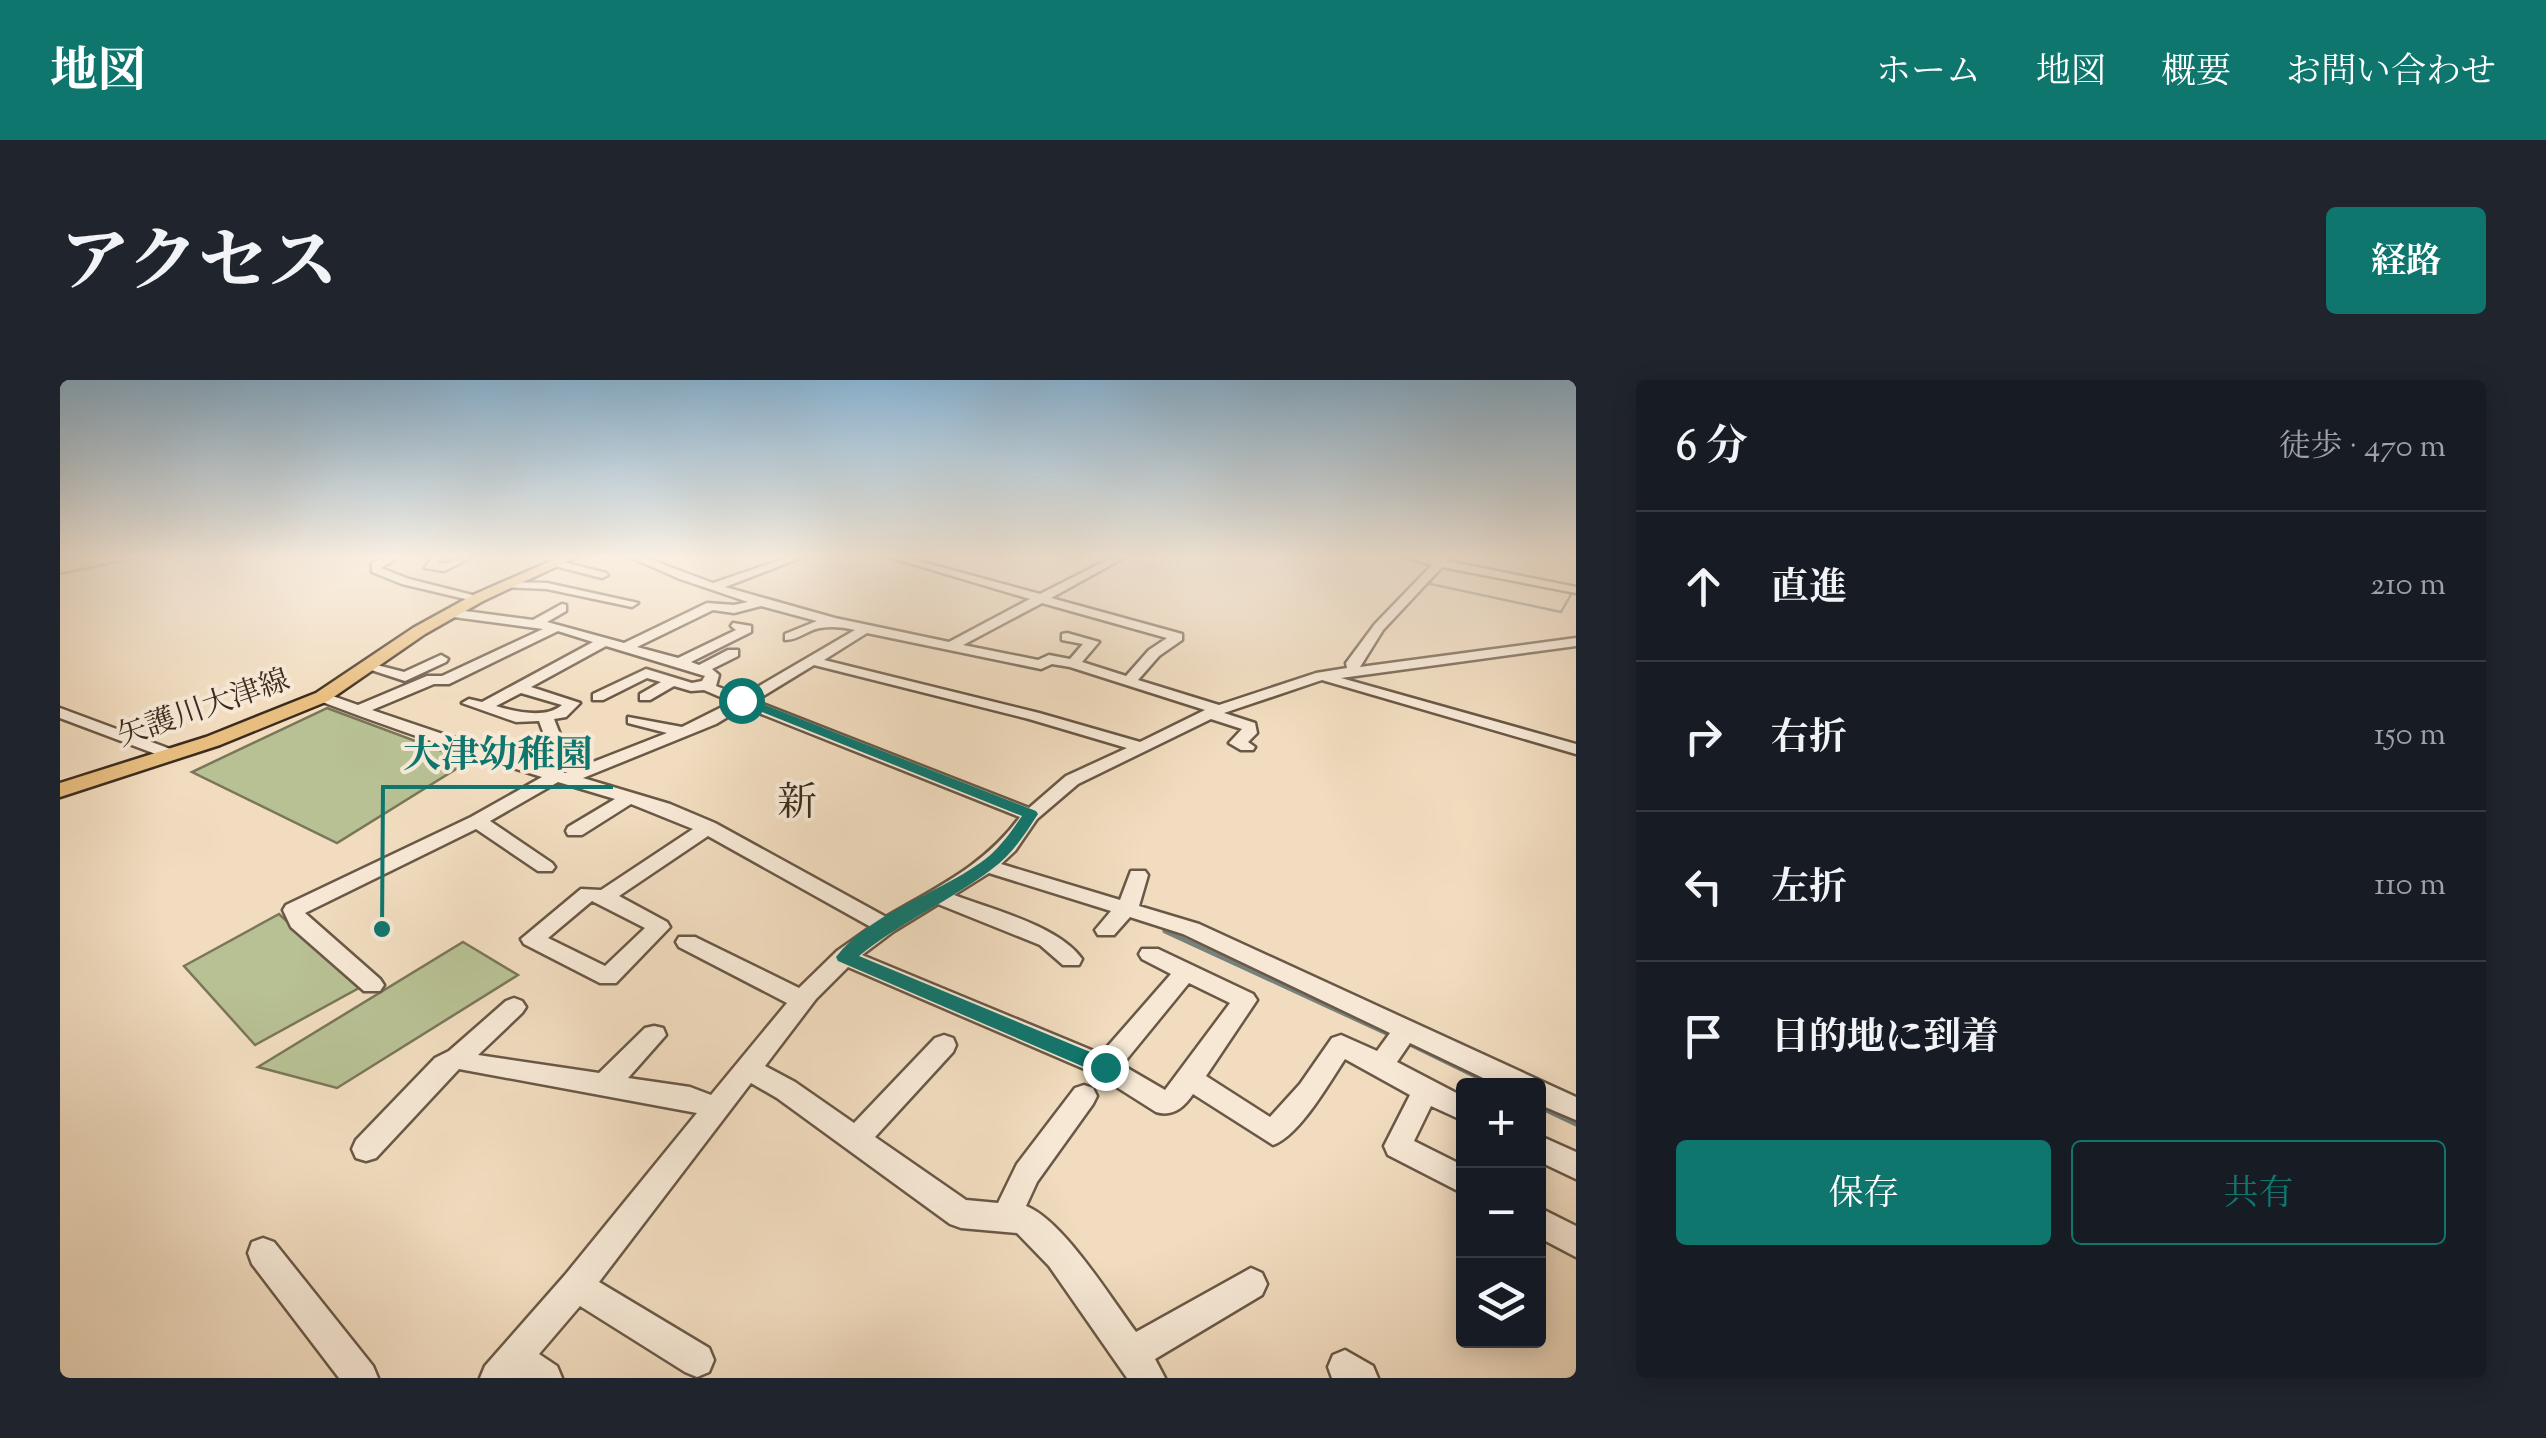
<!DOCTYPE html>
<html lang="ja">
<meta charset="utf-8">
<style>
:root{--surface:#171b24;--page:#20242c;--text:#f1f3f6;--muted:#9ea1a6;--line:#363941;--accent:#0f766e}
body{margin:0;font-family:"Sorts Mill Goudy","Noto Serif JP",serif;background:var(--page);color:var(--text)}
.controls{position:absolute;right:30px;bottom:30px;display:grid;overflow:hidden;border-radius:10px;box-shadow:0 5px 25px #0003}
.controls button{width:90px;height:90px;display:grid;place-items:center;padding:0;border:0;border-bottom:2px solid var(--line);background:var(--surface);color:var(--text);font:50px sans-serif}
.stop{position:absolute;width:30px;height:30px;margin:-22px;border:8px solid #0f766e;border-radius:50%;background:#fff}
.stop.end{background:#0f766e;border-color:#fff;box-shadow:0 2px 10px #0008}
.list{margin:0;padding:0;list-style:none}
h2{display:flex;justify-content:space-between;align-items:center;height:130px;margin:0;padding:0 40px;font-size:42px}
h2 small{font-size:32px;font-weight:400;color:var(--muted)}
.list li{display:grid;grid-template-columns:65px 1fr auto;gap:30px;align-items:center;box-sizing:border-box;height:150px;padding:0 40px;border-top:2px solid var(--line)}
.list b{display:block;font-size:38px;white-space:nowrap}
.list em{font-size:32px;font-style:normal;color:var(--muted)}
.actions{display:flex;gap:20px;padding:30px 40px}
.actions a{flex:1;padding:22px 0;border:2px solid var(--accent);border-radius:10px;text-align:center;font-size:35px;color:var(--accent)}
.actions .main{background:var(--accent);color:#fff}
.icon{flex:none;width:55px;height:55px;fill:none;stroke:currentColor;stroke-width:2;stroke-linecap:round;stroke-linejoin:round}
.map{position:relative;flex:none;width:1516px;height:998px;overflow:hidden;border-radius:10px}
header{display:flex;align-items:center;gap:60px;box-sizing:border-box;height:140px;padding:0 50px;background:var(--accent);color:#fff}
header strong{font-size:48px}
nav{display:flex;gap:55px;margin-inline-start:auto;font-size:35px}
.intro{display:flex;align-items:center;justify-content:space-between;box-sizing:border-box;height:240px;padding:0 60px}
h1{margin:0;font-size:70px}
.button{padding:25px 45px;border-radius:10px;background:var(--accent);color:#fff;font-size:35px;font-weight:700}
main{display:flex;gap:60px;padding:0 60px}
aside{flex:1;background:var(--surface);border-radius:10px;box-shadow:0 5px 25px #0003}
.map>svg:first-child{display:block}
.green{fill:#b8c194;stroke:#7a7659;stroke-width:2.5}
.lines{fill:none;stroke-linecap:round;stroke-linejoin:round}
.stream-far1{stroke:#77817c;stroke-width:2.5}
.stream{stroke:#77817c;stroke-width:5}
.minor-casing{stroke:#6a5846;stroke-width:5}
.major-casing{stroke:#3d2c1e;stroke-width:5}
.minor{fill:#f6e8d5;fill-rule:evenodd}
.major{fill:#e8be80;fill-rule:evenodd}
.route{fill:#0f766e}
.labels{text-anchor:middle;stroke-width:8;stroke-linejoin:round;paint-order:stroke}
.far-street-label{font-size:30px;fill:#3d2c1e;stroke:#f6e8d5}
.quarter-label{font-size:40px;fill:#3d2c1e;stroke:#f6e8d5}
.leader{fill:none;stroke:#0f766e;stroke-width:4}
.callout-dot{fill:#0f766e;stroke:#f6e8d5;stroke-width:4}
.callout-label{font-size:38px;text-anchor:middle;font-weight:bold;fill:#0f766e;stroke:#f6e8d5;stroke-width:8;stroke-linejoin:round;paint-order:stroke}
</style>
<header>
<strong>地図</strong>
<nav><a>ホーム</a><a>地図</a><a>概要</a><a>お問い合わせ</a></nav>
</header>
<div class="intro"><h1>アクセス</h1><a class="button">経路</a></div>
<main>
<div class="map">
<svg width="1516" height="998" viewBox="0 0 1516 998">
<rect width="100%" height="100%" fill="#f1dcbf"/>
<filter id="stains"><feTurbulence type="fractalNoise" baseFrequency=".002" numOctaves="4"/><feColorMatrix values="0 0 0 0 .2 0 0 0 0 .09 0 0 0 0 .02 0 0 0 .5 -.17"/></filter>
<radialGradient id="worn" r=".72"><stop offset=".6" stop-color="#630" stop-opacity="0"/><stop offset="1" stop-color="#630" stop-opacity=".3"/></radialGradient>
<!-- green -->
<path class="green" d="M267,328L409,381L277,463L132,392Z
M219,534L299,608L195,665L124,586Z
M403,562L458,595L277,708L198,687Z"/>
<g class="lines">
<!-- stream-far1 -->
<path class="stream-far1" d="M0,194L80,177
M1366,203L1501,232L1513,211"/>
<!-- stream -->
<path class="stream" d="M1105,551L1333,656
M1346,662L1436,706
M1478,726L1516,744"/>
<!-- minor casing -->
<g class="minor-casing">
<path id="minor" d="M326,177H339L321,188L349,199L424,218L418,222L342,204L312,192V183Z
M372,177H382L377,184C389,185 399,176 412,177L384,191L365,188Z
M570,177H583L653,203L729,177H743L665,207L775,238L889,262L970,219L829,177H844L980,214L1053,177H1065L991,218L1122,254V260L1099,276L1078,300L1159,325L1256,293L1287,288L1286,283L1315,244L1372,185L1345,177L1377,179L1390,177L1387,181L1516,207V213L1382,187L1323,250L1300,287L1516,258V266L1281,298L1516,364V374L1262,300L1164,333L1195,343L1197,353L1188,362L1195,367L1193,370H1181L1169,363L1182,349L1151,339L1018,404L977,439L955,471L941,484L1060,520L1071,491H1085L1088,495L1079,526L1139,544L1516,717V740L1478,724V706H1440L1350,663L1337,682L1404,717V741L1371,726L1354,761L1404,786V814L1328,775L1324,766L1350,715L1285,679C1269,703 1240,755 1213,765L1133,714C1124,728 1112,737 1096,732L1036,694L788,587L756,619L705,686L735,702L794,743L875,658L884,655L893,658L896,665L893,672L815,757L906,820L938,823L957,784L1015,708L1024,705L1033,708L1037,716L1033,724L977,802L966,826C1003,840 1052,920 1076,952L1191,888L1202,893L1207,904L1202,915L1095,979L1105,998H1067L989,886L957,853L901,848L890,844L717,718L691,703L539,902L649,968L654,980L649,992L637,997L625,992L520,926L479,974L497,986L502,998H420L425,986L505,895L637,733L399,689L316,778L306,781L296,778L292,769L296,760L375,678L389,671L446,621L454,618L462,621L466,627L462,633L418,675L539,693L585,648L594,646L603,648L606,655L568,698L630,707L651,715L727,623L619,567L616,562L619,557H635L739,608L777,571L811,547L648,456L559,516L607,542L610,547L556,603H540L464,564L461,559L521,509L541,510L633,449L571,424L522,455H508L506,451L508,447L555,419L498,402L430,441L492,483L495,487L492,491H478L416,449L245,533L320,599L324,605L320,611H304L231,547L223,530L226,525L411,437L482,397C407,374 331,348 257,320V314H267L298,325L367,296H382L483,249L386,236L384,233L390,229L473,240L502,224L506,225V231L487,242L564,263L647,223L674,225L688,222L620,199ZM982,223L1107,258L1089,270L1066,296L1022,282L1039,262L1007,253L1002,254V260L1023,264L1010,279L989,275L978,280L903,265ZM701,226L757,241L725,254V260C739,260 747,250 760,248C772,246 783,247 795,250L682,316L656,306L659,295L652,289L678,276V270H668L639,285L631,282L691,252V246L673,243L671,246L676,250L618,278L577,267L653,230L674,233ZM498,251L533,262L422,322L409,319L402,323L456,342L479,341L486,360L451,377L312,330L374,304H389ZM807,253L981,289L992,284L1010,287L1145,330L1080,362L979,333L764,280ZM546,266L645,296L642,301L632,303L586,289L533,314V320H543L587,298L601,302L580,314V320H590L614,306L631,311L644,310L672,322L622,347L568,337V343L607,353L505,393L468,382L501,365L503,362L494,339L506,337L520,323L471,307ZM754,285L969,339L1067,368L1006,396L969,428L695,321ZM461,313L502,325C486,339 456,332 436,326ZM684,327L960,437C924,486 877,507 826,537L655,443L610,424L523,398L656,344ZM929,493L1051,531L1035,550L1038,555H1054L1070,537L1123,554L1330,653L1317,671L1281,655L1272,658L1240,704L1210,737L1146,696L1193,626L1197,620L1193,614L1098,569H1082L1079,574L1082,579L1111,594L1041,674L802,575L834,551L878,524L980,565L1003,585H1019L1022,579C999,546 931,529 894,515ZM532,521L585,548L545,586L488,558ZM1129,603L1170,623L1105,710L1062,685Z
M495,180L546,193L548,195L542,198L491,185V181Z
M445,202L487,203L578,223L572,227L487,209L441,207L439,205Z
M381,275L388,279L386,282L345,301L302,287L309,283L344,292Z
M0,328L113,370L115,373L107,378L101,376L0,338Z
M1478,755L1516,772V799L1478,781Z
M1478,827L1516,846V877L1478,857Z
M203,858L214,862L313,986L318,998H279L192,884L188,873L192,862Z
M1285,970L1313,986L1318,998H1272L1268,987L1273,975Z"/>
</g>
<!-- major casing -->
<g class="major-casing">
<path id="major" d="M500,177H517L423,221L365,254L268,321L160,365L0,417V403L146,357L256,313L353,248L413,215Z"/>
</g>
<!-- minor -->
<use href="#minor" class="minor"/>
<!-- major -->
<use href="#major" class="major"/>
</g>
<!-- sky -->
<linearGradient id="sky" x2="0" y2="1"><stop stop-color="#8ab6d6"/><stop offset="0.56" stop-color="#f9efe2"/><stop offset="1" stop-color="#f9efe2" stop-opacity="0"/></linearGradient>
<rect width="1516" height="316" fill="url(#sky)"/>
<!-- route -->
<path class="route" d="M677,317H685L976,431L978,434C965,454 952,475 932,489C890,521 841,542 799,576L1052,681L1055,687L1052,693H1038L778,581L776,577C810,533 875,515 920,483C938,471 950,453 962,436L677,322Z"/>
<g class="labels">
<!-- far-street labels -->
<g class="far-street-label">
<text transform="translate(143 327) rotate(-19)" y="10">矢護川大津線</text>
</g>
<!-- quarter labels -->
<g class="quarter-label">
<text x="737" y="435">新</text>
</g>
</g>
<!-- callouts -->
<path class="leader" d="M322 549L323 407H553"/>
<circle class="callout-dot" cx="322" cy="549" r="10"/>
<g class="callout-label">
<text x="438" y="387">大津幼稚園</text>
</g>
<rect width="100%" height="100%" filter="url(#stains)"/>
<rect width="100%" height="100%" fill="url(#worn)"/>
</svg>
<div class="controls">
<button>+</button>
<button>−</button>
<button><svg class="icon" aria-label="layers" viewBox="0 0 24 24"><path d="M12 4l9 5-9 5-9-5zM3 14l9 5 9-5"/></svg></button>
</div>
<div class="stop" style="left:681px;top:320px"></div>
<div class="stop end" style="left:1045px;top:687px"></div>
</div>
<aside>
<h2>6 分<small>徒歩 · 470 m</small></h2>
<ul class="list">
<li><svg class="icon" aria-label="ahead" viewBox="0 0 24 24"><path d="M12 20V5M6 11l6-6 6 6"/></svg><div><b>直進</b></div><em>210 m</em></li>
<li><svg class="icon" aria-label="right" viewBox="0 0 24 24"><path d="M7 20v-9h11M14 6l5 5-5 5"/></svg><div><b>右折</b></div><em>150 m</em></li>
<li><svg class="icon" aria-label="left" viewBox="0 0 24 24"><path d="M17 20v-9H6M10 6l-5 5 5 5"/></svg><div><b>左折</b></div><em>110 m</em></li>
<li><svg class="icon" aria-label="arrive" viewBox="0 0 24 24"><path d="M6 21V4h12l-3 4 3 4H6"/></svg><div><b>目的地に到着</b></div></li>
</ul>
<div class="actions"><a class="main">保存</a><a>共有</a></div>
</aside>
</main>
